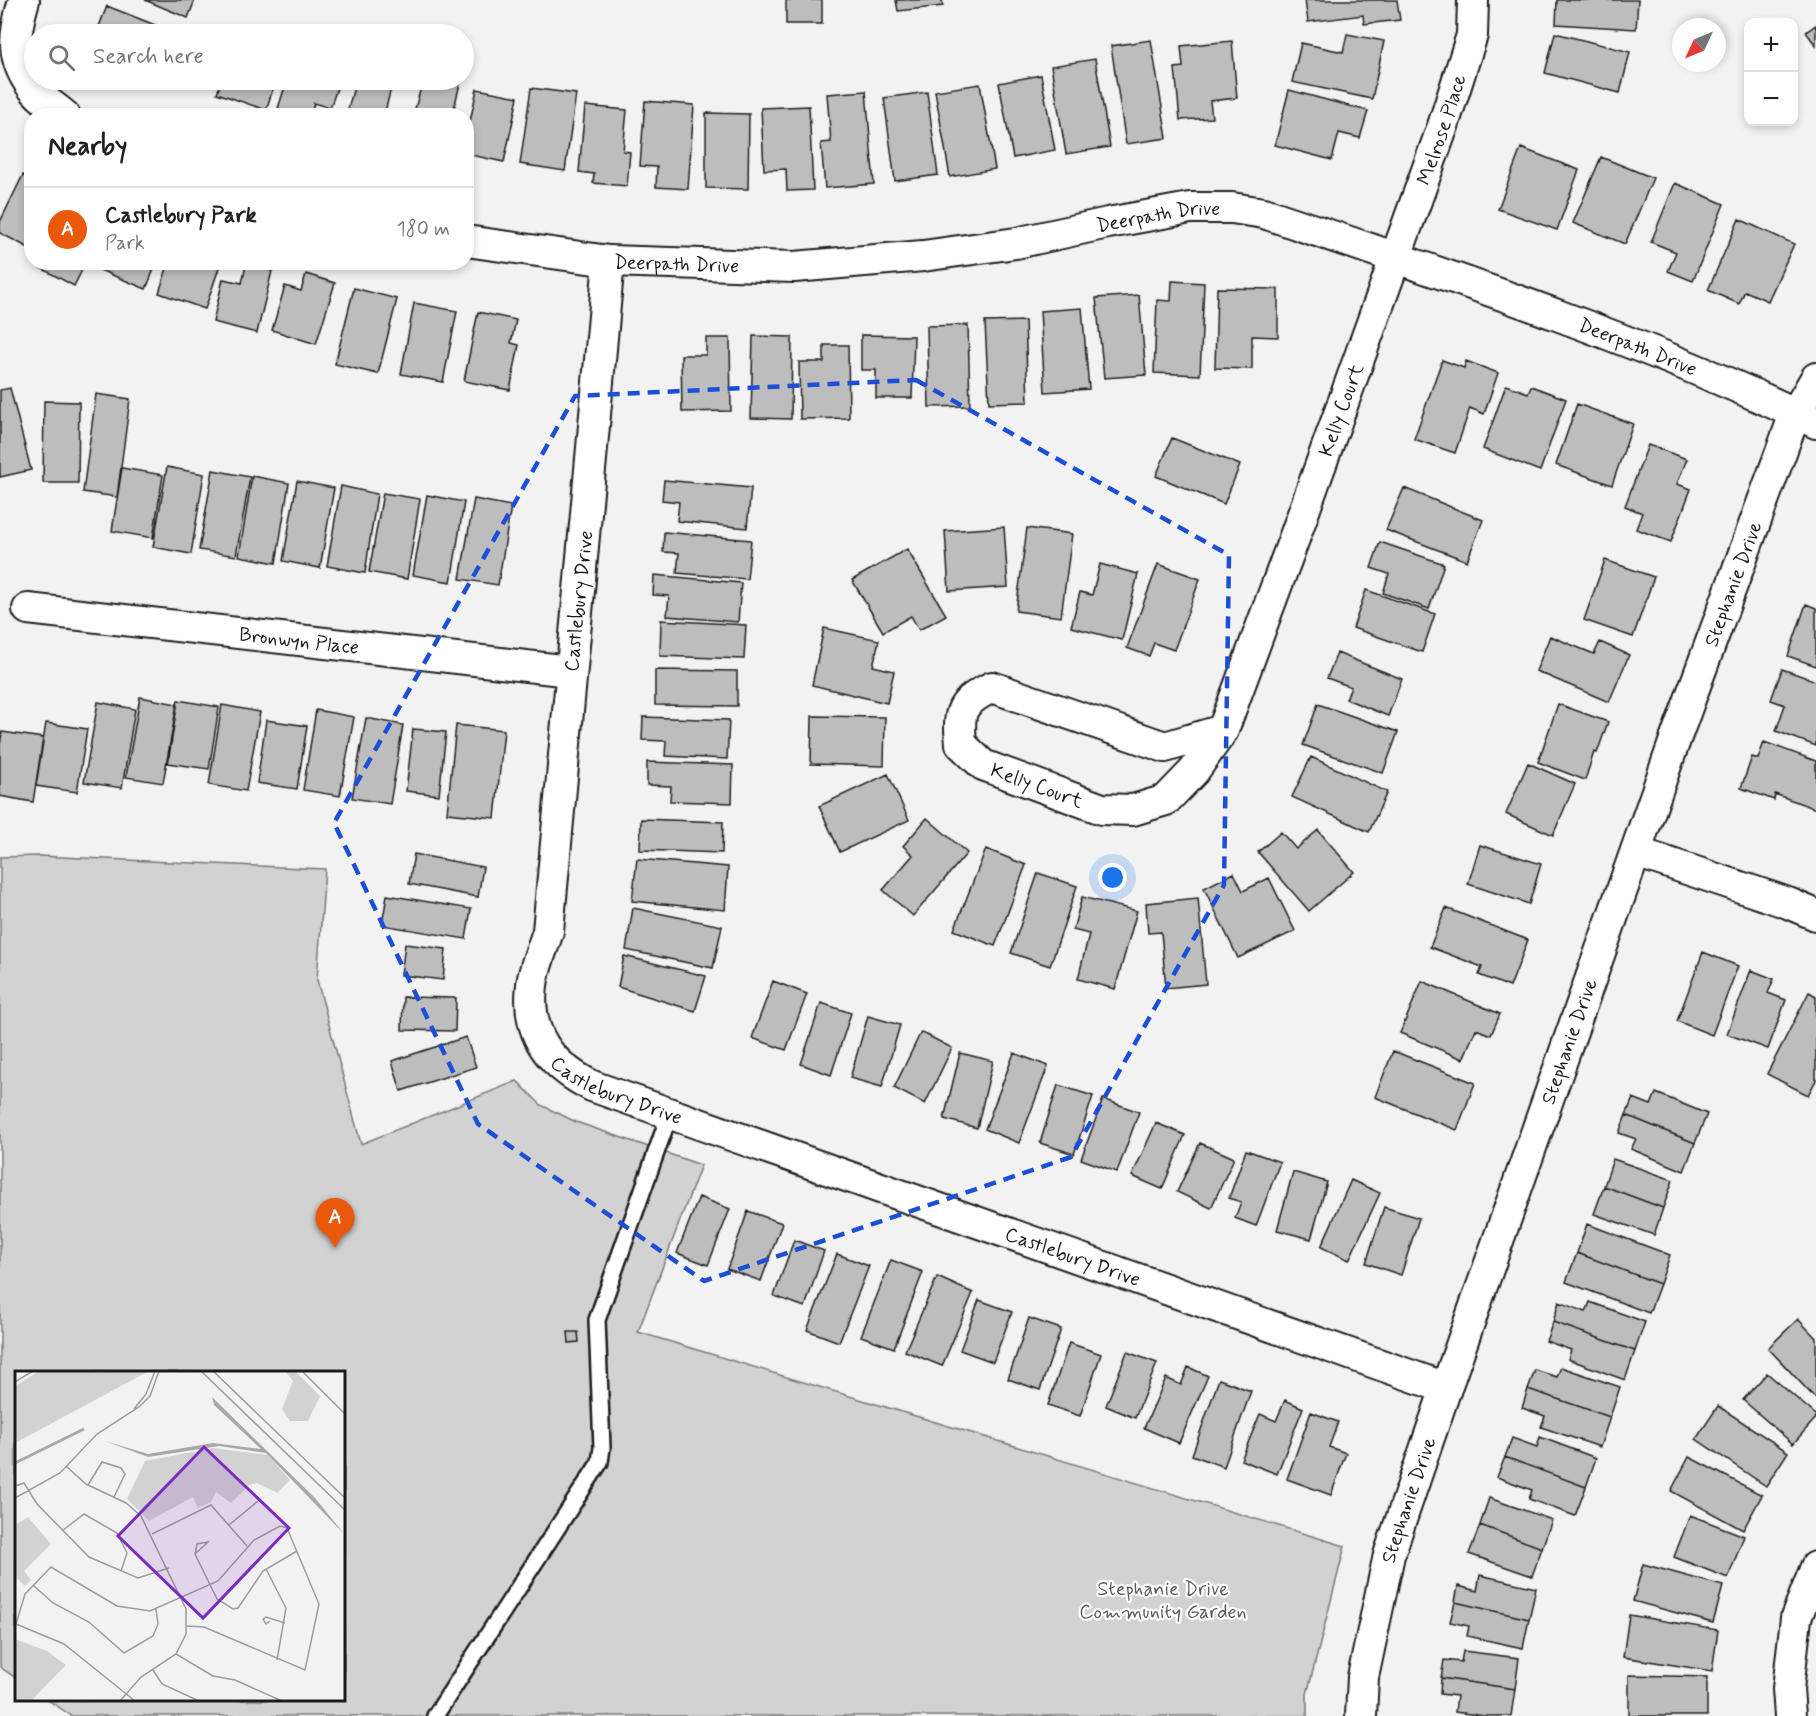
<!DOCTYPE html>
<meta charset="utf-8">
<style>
:root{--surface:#fff;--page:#f2f2f2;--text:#202124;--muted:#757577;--line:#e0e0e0;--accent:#ea580c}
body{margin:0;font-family:Mynerve,sans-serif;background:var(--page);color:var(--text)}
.controls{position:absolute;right:18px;top:18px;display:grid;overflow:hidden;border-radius:12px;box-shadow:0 3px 9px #0003}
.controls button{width:54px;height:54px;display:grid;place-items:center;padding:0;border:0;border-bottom:2px solid var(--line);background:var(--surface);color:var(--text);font:30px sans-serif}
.compass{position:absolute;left:1672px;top:18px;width:54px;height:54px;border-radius:50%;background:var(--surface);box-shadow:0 3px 9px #0003;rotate:226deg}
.you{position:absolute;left:1113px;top:878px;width:21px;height:21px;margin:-15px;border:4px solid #fff;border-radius:50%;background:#1a73e8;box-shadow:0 0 0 9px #1a73e833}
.badge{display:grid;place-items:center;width:39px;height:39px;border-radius:50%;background:var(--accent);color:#fff;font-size:20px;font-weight:700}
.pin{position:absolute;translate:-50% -50px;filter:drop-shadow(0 2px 3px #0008)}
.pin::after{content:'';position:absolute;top:32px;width:21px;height:18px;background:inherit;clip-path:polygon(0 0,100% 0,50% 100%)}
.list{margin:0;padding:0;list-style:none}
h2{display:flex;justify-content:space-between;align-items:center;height:78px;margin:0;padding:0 24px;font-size:26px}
h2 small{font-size:20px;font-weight:400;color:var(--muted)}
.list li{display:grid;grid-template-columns:39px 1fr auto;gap:18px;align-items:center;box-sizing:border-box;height:84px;padding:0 24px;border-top:2px solid var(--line)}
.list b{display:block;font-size:22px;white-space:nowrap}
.list p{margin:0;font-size:20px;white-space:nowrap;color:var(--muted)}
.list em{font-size:20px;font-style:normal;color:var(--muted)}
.icon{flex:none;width:33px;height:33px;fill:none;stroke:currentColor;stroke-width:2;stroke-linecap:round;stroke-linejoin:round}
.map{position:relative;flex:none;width:1816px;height:1716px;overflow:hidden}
.search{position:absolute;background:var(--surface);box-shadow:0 3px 9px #0003;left:24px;top:24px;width:450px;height:66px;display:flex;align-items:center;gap:15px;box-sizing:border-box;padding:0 21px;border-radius:33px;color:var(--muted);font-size:22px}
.panel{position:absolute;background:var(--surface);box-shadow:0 3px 9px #0003;left:24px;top:108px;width:450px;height:162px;border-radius:24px}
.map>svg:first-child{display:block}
.green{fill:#d2d2d2;stroke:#777;stroke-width:1.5}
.building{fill:#bdbdbd;stroke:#1c1c1c;stroke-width:1.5}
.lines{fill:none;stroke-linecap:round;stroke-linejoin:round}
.service-casing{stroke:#1c1c1c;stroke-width:20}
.minor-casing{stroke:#1c1c1c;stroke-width:34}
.service{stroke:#fff;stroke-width:15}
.minor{stroke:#fff;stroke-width:30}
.marked{fill:none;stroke:#1d4ed8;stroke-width:4.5;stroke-dasharray:12 8;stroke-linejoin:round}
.labels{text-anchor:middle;stroke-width:4.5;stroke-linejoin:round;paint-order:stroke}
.street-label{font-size:20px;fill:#1c1c1c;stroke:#fff}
.park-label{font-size:20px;fill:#5c5c5c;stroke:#fff}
.inset-river{fill:none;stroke:#a8a8a8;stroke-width:3}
.inset-road{fill:none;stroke:#9c9c9c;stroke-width:1.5}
.view{fill:#7b2cbf;fill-opacity:0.15;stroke:#7b2cbf;stroke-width:3}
.inset-edge{fill:none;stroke:#1c1c1c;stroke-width:3}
</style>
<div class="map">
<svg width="1816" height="1716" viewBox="0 0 1816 1716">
<rect width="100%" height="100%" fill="#f2f2f2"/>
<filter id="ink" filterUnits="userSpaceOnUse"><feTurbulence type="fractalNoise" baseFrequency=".0167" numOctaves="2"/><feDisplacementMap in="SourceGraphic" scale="12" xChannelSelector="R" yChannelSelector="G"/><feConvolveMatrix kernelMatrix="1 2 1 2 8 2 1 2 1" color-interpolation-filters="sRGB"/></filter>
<g filter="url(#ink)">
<!-- green -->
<path class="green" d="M39,856L325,869L317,980L361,1144L517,1081L541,1105L576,1122L701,1165L638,1332L1345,1546L1307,1694V1716H72L48,1700H344V1372H16V1678L0,1667V857Z"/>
<!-- building -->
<path class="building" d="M145,0H195L188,18Z
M786,0H822V24H786Z
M896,0H942L943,6L898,11Z
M1305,0H1397L1400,20L1364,24L1363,15L1308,22Z
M1557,0H1638L1636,29L1556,24Z
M107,6L178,34H96Z
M1816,25V46L1806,32Z
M1555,33L1630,52L1620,93L1545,73Z
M1347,34L1384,41L1372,99L1292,82L1301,43L1343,52Z
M1151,40L1167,138L1126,144L1111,46Z
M1232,41L1237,98L1210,101L1212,118L1180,120L1175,68L1183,67L1181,46Z
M1095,59L1110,147L1066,154L1051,66Z
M1041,75L1055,150L1013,158L999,83Z
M222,80H276L266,110L217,93Z
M287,80H340L330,108L314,103L311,116H279L276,115Z
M356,80H393L384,116H346Z
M423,80H461L452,116H413Z
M980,84L995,169L950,177L935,91Z
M531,88L576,94L565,171L520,164Z
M477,89L518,97L504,162L466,154V140Z
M1289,90L1368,111L1360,138L1339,133L1332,160L1275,145Z
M866,91L874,184L825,188L821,143L831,142L827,94Z
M927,92L938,175L895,181L884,98Z
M645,101L694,105L688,189L656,187L657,167L640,166Z
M585,106L627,110L623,151L630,152L627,186L593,183L594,174L579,172Z
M809,106L813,190L787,191L786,169L764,170L761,108Z
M706,113L749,114L748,189L706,188Z
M1521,148L1579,170L1557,230L1498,209Z
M1601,157L1653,178L1625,244L1573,223Z
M23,175L32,179L31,249L0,233V222Z
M1675,183L1724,204L1693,281L1668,271L1676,252L1651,242Z
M1739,219L1794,244L1768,301L1745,291L1739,304L1708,290Z
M41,262H86L74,286L39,267Z
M103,262H157L146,289L100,270Z
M169,262H221L205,309L159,293Z
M246,265L272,271L257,333L213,322L223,279L242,283Z
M306,274L335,283L316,344L272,330L285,286L301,291Z
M1172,281L1204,283L1200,375L1154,373L1157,300L1171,301Z
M354,288L397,299L378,374L335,364Z
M1217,288L1278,289V337L1252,336V369L1215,368Z
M1139,295L1146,375L1104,378L1096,298Z
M414,303L457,311L443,382L401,374Z
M1082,308L1089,389L1045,392L1040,311Z
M478,312L516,320L511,343L519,345L510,390L464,381Z
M1025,321L1028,402L989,403L985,322Z
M968,325L970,406L929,407L927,326Z
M861,335L914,336L912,398H876V370H861Z
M753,336L792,337L791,419L751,418Z
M706,338H730L731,411L682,412L681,355H706Z
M824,345H848L849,418L800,419L799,362H824Z
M1442,360L1464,368L1466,361L1498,373L1484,414L1470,408L1455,453L1414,439Z
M1506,385L1528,393L1531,386L1566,399L1540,471L1483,449Z
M10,388L31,470L0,477V390Z
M96,394L130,399L117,497L83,492Z
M44,401L79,402L78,483H43Z
M1577,404L1633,424L1612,485L1556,465Z
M1172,438L1240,465L1224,504L1156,476Z
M1648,445L1687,459L1677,484L1691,489L1671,542L1636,529L1642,513L1625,506Z
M167,467L204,474L191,554L153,547Z
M122,468L163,475L153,538L112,531Z
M213,470L250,477L236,556L199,550Z
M252,476L289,483L276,563L239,556Z
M664,480L751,488L747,528L677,521L679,502L662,500Z
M297,481L334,488L320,568L283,561Z
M341,486L377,494L365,573L327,566Z
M1404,488L1483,520L1467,561L1386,530Z
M383,493L420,499L407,579L369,572Z
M427,495L464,502L451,582L413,575Z
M474,499L511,506L498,585L460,579Z
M1004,527L1008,587L949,591L945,531Z
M1027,528L1072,534L1061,617L1016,611Z
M664,532L751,540L747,579L677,573L679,553L663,552Z
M1380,542L1444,564L1429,609L1383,593L1389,574L1371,568Z
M907,549L946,615L919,630L911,616L883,632L852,580Z
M1605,560L1654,577L1633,637L1584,620Z
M1100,564L1138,574L1122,640L1071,627L1080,592L1092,595Z
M1158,564L1200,579L1174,650L1154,643L1149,656L1127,648Z
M654,575L741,583L738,622L667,616L669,596L653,595Z
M1366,590L1435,614L1422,652L1353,628Z
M1806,604L1816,608V666L1788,656Z
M661,620L746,625L744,659L660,656Z
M824,628L879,640L873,666L894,671L887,703L812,685Z
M1550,636L1594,654L1600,642L1629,655L1609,702L1536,671Z
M1337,653L1402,679L1388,716L1346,699L1351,687L1327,678Z
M1782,669L1816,681V746L1776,731L1785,705L1771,700Z
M655,670L737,671V706L655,705Z
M140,697L177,704L163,783L126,777Z
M178,700L219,707L209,769L168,763Z
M98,702L135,709L122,788L84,782Z
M1318,704L1398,732L1383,773L1303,745Z
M1558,704L1608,722L1597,753L1594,752L1585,780L1538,762Z
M222,705L260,712L246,791L209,785Z
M316,710L354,717L340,796L303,790Z
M812,716L885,717L884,766L811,764Z
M643,717L729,720L727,759L665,756L666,741L642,740Z
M366,718L403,725L390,804L352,798Z
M266,720L307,726L297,789L257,783Z
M46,723L87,729L77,792L36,786Z
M456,725L504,730L495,818L447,813Z
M413,729L446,732L439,795L406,791Z
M2,732L43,738L33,802L0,796V746Z
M1764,742L1816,761V809L1775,794L1774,800L1741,788L1752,757L1758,759Z
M1311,757L1387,792L1369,832L1292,797Z
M647,762L733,765L732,803L670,801L671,786L647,785Z
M1528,763L1575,784L1553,835L1506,814Z
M888,774L909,820L840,852L819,806Z
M927,818L967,853L913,916L883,890L913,855L903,846Z
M641,819L723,822L722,853L640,850Z
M1318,830L1354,872L1309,911L1258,852L1281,832L1296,849Z
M1480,845L1541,864L1529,904L1468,884Z
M986,849L1026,865L995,946L954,930Z
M414,854L483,867L478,897L409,884Z
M637,859L728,867L725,910L632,901Z
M1038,873L1077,886L1050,966L1011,953Z
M1234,873L1243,891L1269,878L1295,931L1238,958L1204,888Z
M387,895L471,909L466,939L382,925Z
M1082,897L1137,911L1115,989L1078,979L1089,934L1073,930Z
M1198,898L1206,984L1166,988L1161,932L1148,933L1146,903Z
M633,908L722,926L713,968L626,950Z
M1446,908L1528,940L1510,987L1479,975L1482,967L1430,947Z
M405,944L446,949L443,980L401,975Z
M1703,952L1738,966L1712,1035L1677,1021Z
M624,956L706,976L695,1011L618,987Z
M1751,970L1774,979L1768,993L1786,1000L1768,1049L1727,1034Z
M773,981L807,994L786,1050L752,1038Z
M1422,981L1500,1014L1491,1035L1476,1029L1463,1059L1400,1033Z
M1809,992L1816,996V1080L1808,1095L1767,1074Z
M403,997L456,998L455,1031L402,1030Z
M821,1003L851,1013L831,1075L801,1064Z
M868,1016L900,1025L882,1087L850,1078Z
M921,1032L952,1048L925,1104L894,1088Z
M466,1037L476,1067L401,1091L392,1061Z
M1393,1051L1475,1083L1457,1130L1375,1097Z
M960,1053L993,1061L977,1128L944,1119Z
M1014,1053L1048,1066L1019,1143L985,1129Z
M1058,1085L1093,1096L1074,1154L1040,1143Z
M1656,1093L1707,1114L1695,1143L1626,1115L1633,1098L1651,1105Z
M1103,1099L1139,1112L1117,1172L1081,1159Z
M1626,1115L1695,1143L1684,1171L1631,1149L1636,1139L1619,1133Z
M1156,1123L1185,1135L1162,1189L1132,1176Z
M1200,1143L1234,1158L1211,1208L1177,1192Z
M1246,1150L1280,1162L1256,1226L1235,1218L1241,1202L1229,1198Z
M1613,1159L1673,1180L1663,1208L1604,1186Z
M1293,1172L1327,1182L1311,1239L1277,1230Z
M1351,1180L1380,1193L1349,1260L1321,1247Z
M1604,1186L1663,1208L1654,1235L1594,1214Z
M699,1197L730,1209L708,1265L677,1253Z
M1384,1207L1419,1218L1401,1275L1366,1263Z
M748,1211L782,1223L761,1281L727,1269Z
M1587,1224L1670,1255L1660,1284L1577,1253Z
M794,1240L824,1251L805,1307L774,1296Z
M1577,1253L1660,1284L1649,1313L1566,1282Z
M837,1254L869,1266L839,1342L807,1330Z
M891,1260L923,1272L894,1348L861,1336Z
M937,1277L973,1293L942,1366L905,1351Z
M979,1300L1012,1312L993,1362L960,1350Z
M1559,1302L1586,1312L1590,1302L1645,1322L1635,1351L1553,1322Z
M1029,1318L1061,1329L1040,1390L1008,1379Z
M1798,1319L1816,1338V1399L1768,1348Z
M1553,1322L1635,1351L1625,1380L1568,1359L1571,1350L1546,1341Z
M568,1332H578L579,1342L569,1343Z
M1069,1343L1101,1354L1080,1416L1048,1405Z
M1127,1352L1157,1363L1135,1418L1106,1406Z
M1188,1367L1208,1376L1179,1443L1144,1428L1166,1378L1181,1385Z
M1561,1367L1620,1387L1610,1417L1528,1389L1535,1370L1557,1377Z
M1767,1373L1816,1415V1418L1793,1444L1743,1400Z
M1219,1379L1251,1391L1224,1467L1192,1455Z
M1528,1389L1610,1417L1600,1447L1541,1427L1545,1416L1522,1408Z
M1285,1400L1303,1408L1277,1474L1241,1460L1260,1414L1276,1421Z
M1718,1406L1788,1452L1766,1486L1696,1439Z
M1311,1412L1338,1422L1329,1447L1346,1453L1331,1495L1287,1479Z
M1540,1437L1596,1458L1586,1487L1505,1457L1512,1438L1537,1447Z
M1505,1457L1586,1487L1575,1516L1529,1499L1532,1490L1497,1477Z
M1689,1457L1762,1495L1743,1530L1671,1491Z
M1489,1498L1552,1520L1542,1548L1480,1525Z
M1690,1515L1744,1536L1728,1578L1674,1557Z
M1480,1525L1542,1548L1532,1576L1469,1554Z
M1643,1564L1723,1586L1713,1623L1633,1601Z
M1480,1575L1536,1588L1529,1619L1455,1602L1458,1586L1477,1591Z
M1455,1602L1529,1619L1523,1648L1467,1636L1469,1626L1450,1622Z
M1629,1615L1718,1630L1712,1671L1623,1657Z
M1463,1651L1519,1658L1515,1689L1441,1678L1444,1660L1461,1662Z
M1629,1675L1707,1677V1716H1629Z
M1441,1678L1515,1689L1511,1716H1485L1455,1712L1457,1696L1440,1694Z"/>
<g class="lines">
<!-- service casing -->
<g class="service-casing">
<path id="service" d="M435,1716L600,1462L602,1448L597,1320L670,1113"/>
</g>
<!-- minor casing -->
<g class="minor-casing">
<g id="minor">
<path d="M24,0C14,34 10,58 33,88C41,99 55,107 65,116"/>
<path id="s1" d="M466,241L609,261L794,267L923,256L1016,243L1108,223L1190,208H1232L1264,213C1450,276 1638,338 1816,423"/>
<path id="s2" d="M609,261L548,931C543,948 534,967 532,985C526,1034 550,1065 592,1086L1446,1388"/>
<path id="s3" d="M28,609L570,671"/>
<path id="s4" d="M1223,730L1194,771L1166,800L1133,810L1102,809L983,765L961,744C958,710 960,703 992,687L1165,747L1223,730L1295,536L1443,126L1472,35L1473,0"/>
<path d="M1636,852L1788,903L1816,915"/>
<path id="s5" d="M1361,1716L1363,1677L1389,1555L1446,1388L1675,740L1795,414L1816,378"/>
<path d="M1790,1716L1788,1689L1796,1618L1816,1567"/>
</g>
</g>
<!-- service -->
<use href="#service" class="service"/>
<!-- minor -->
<use href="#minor" class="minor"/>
</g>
</g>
<!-- marked area -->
<path class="marked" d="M916,380L1229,555L1224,885L1071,1157L704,1281L478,1124L334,823L575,396Z"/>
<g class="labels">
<!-- street labels -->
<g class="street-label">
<text dy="7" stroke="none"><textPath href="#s4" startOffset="1268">Melrose Place</textPath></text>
<text dy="7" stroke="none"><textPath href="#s1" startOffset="698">Deerpath Drive</textPath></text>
<text dy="7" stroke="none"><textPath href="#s1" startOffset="212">Deerpath Drive</textPath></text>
<text dy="7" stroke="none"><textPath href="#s1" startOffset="1202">Deerpath Drive</textPath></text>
<text dy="7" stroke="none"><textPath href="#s4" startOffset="970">Kelly Court</textPath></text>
<text dy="7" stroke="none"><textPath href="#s5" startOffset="1194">Stephanie Drive</textPath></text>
<text transform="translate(578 601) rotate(-84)" y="7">Castlebury Drive</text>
<text dy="7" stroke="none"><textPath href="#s3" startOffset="273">Bronwyn Place</textPath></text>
<text transform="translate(1037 785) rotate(20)" y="7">Kelly Court</text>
<text dy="7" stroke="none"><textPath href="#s5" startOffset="708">Stephanie Drive</textPath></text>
<text dy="7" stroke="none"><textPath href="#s2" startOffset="880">Castlebury Drive</textPath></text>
<text dy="7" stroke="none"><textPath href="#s2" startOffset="1366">Castlebury Drive</textPath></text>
<text dy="7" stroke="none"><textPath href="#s5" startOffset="222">Stephanie Drive</textPath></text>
</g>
<!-- park labels -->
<g class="park-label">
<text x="1163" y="1595">Stephanie Drive<tspan x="1163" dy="23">Community Garden</tspan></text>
</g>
</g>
<!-- overview -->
<g transform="translate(15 1371)">
<rect width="330" height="330" fill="#f2f2f2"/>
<path d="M24,0H134L0,72V15ZM270,0H280L305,25L293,50H275L267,38L278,10ZM198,77L253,84L275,109L262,122L242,112L234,114L216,132L201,121L196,131L183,137L178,126L134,150L112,128L130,90ZM13,146L36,173L9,200L16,209L10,215L2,207L0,211V154ZM0,268L32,280L51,294L16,330H0Z" fill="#d2d2d2"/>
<path d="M197,26L300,127L330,164L251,82L204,75L133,86L90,70L133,83L198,72L246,78L199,34Z" fill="#a8a8a8"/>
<path class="inset-river" d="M0,92L69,58"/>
<path class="inset-road" d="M186,0L330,139M198,0L330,127M287,0L330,43M0,11L18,0M119,38L131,23L140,0M52,96L71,113L111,132L126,145L171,238V263L161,283L126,306L105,330M73,114L87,91L106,97L110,103L99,126M0,115L9,112L22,133L74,186L123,207L154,197M0,127L45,102L82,63L124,36L135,25L144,0M214,154L243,130M47,160L69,143L102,162L112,182L106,200M137,163L196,134L232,175M180,183L182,173L193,171L180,183L202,228L218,238L223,237L248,200L282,180M251,198L271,237L262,289M18,214L38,232L74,251L109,282L138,265L143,253L141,238M255,250L251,253L248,248L251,246L270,252M1,253L10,223L36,196L102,235L135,240L203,210L239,169L265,155L272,157L304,233L290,299L189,256L172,255M1,253L49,273L120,330M161,283L198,305L220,309L267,330M138,299L147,313L184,330"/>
<path class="view" d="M189,76L274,157L188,247L103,165Z"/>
<rect width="330" height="330" class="inset-edge"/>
</g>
</svg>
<div class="controls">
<button>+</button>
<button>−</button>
</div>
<svg class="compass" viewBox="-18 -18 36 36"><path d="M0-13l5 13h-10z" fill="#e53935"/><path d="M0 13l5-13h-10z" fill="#757577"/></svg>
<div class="you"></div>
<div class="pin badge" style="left:335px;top:1248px">A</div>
<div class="search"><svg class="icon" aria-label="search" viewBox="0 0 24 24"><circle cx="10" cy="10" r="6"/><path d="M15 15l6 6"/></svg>Search here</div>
<section class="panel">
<h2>Nearby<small></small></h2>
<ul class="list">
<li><span class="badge">A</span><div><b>Castlebury Park</b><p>Park</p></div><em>180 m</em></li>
</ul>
</section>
</div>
